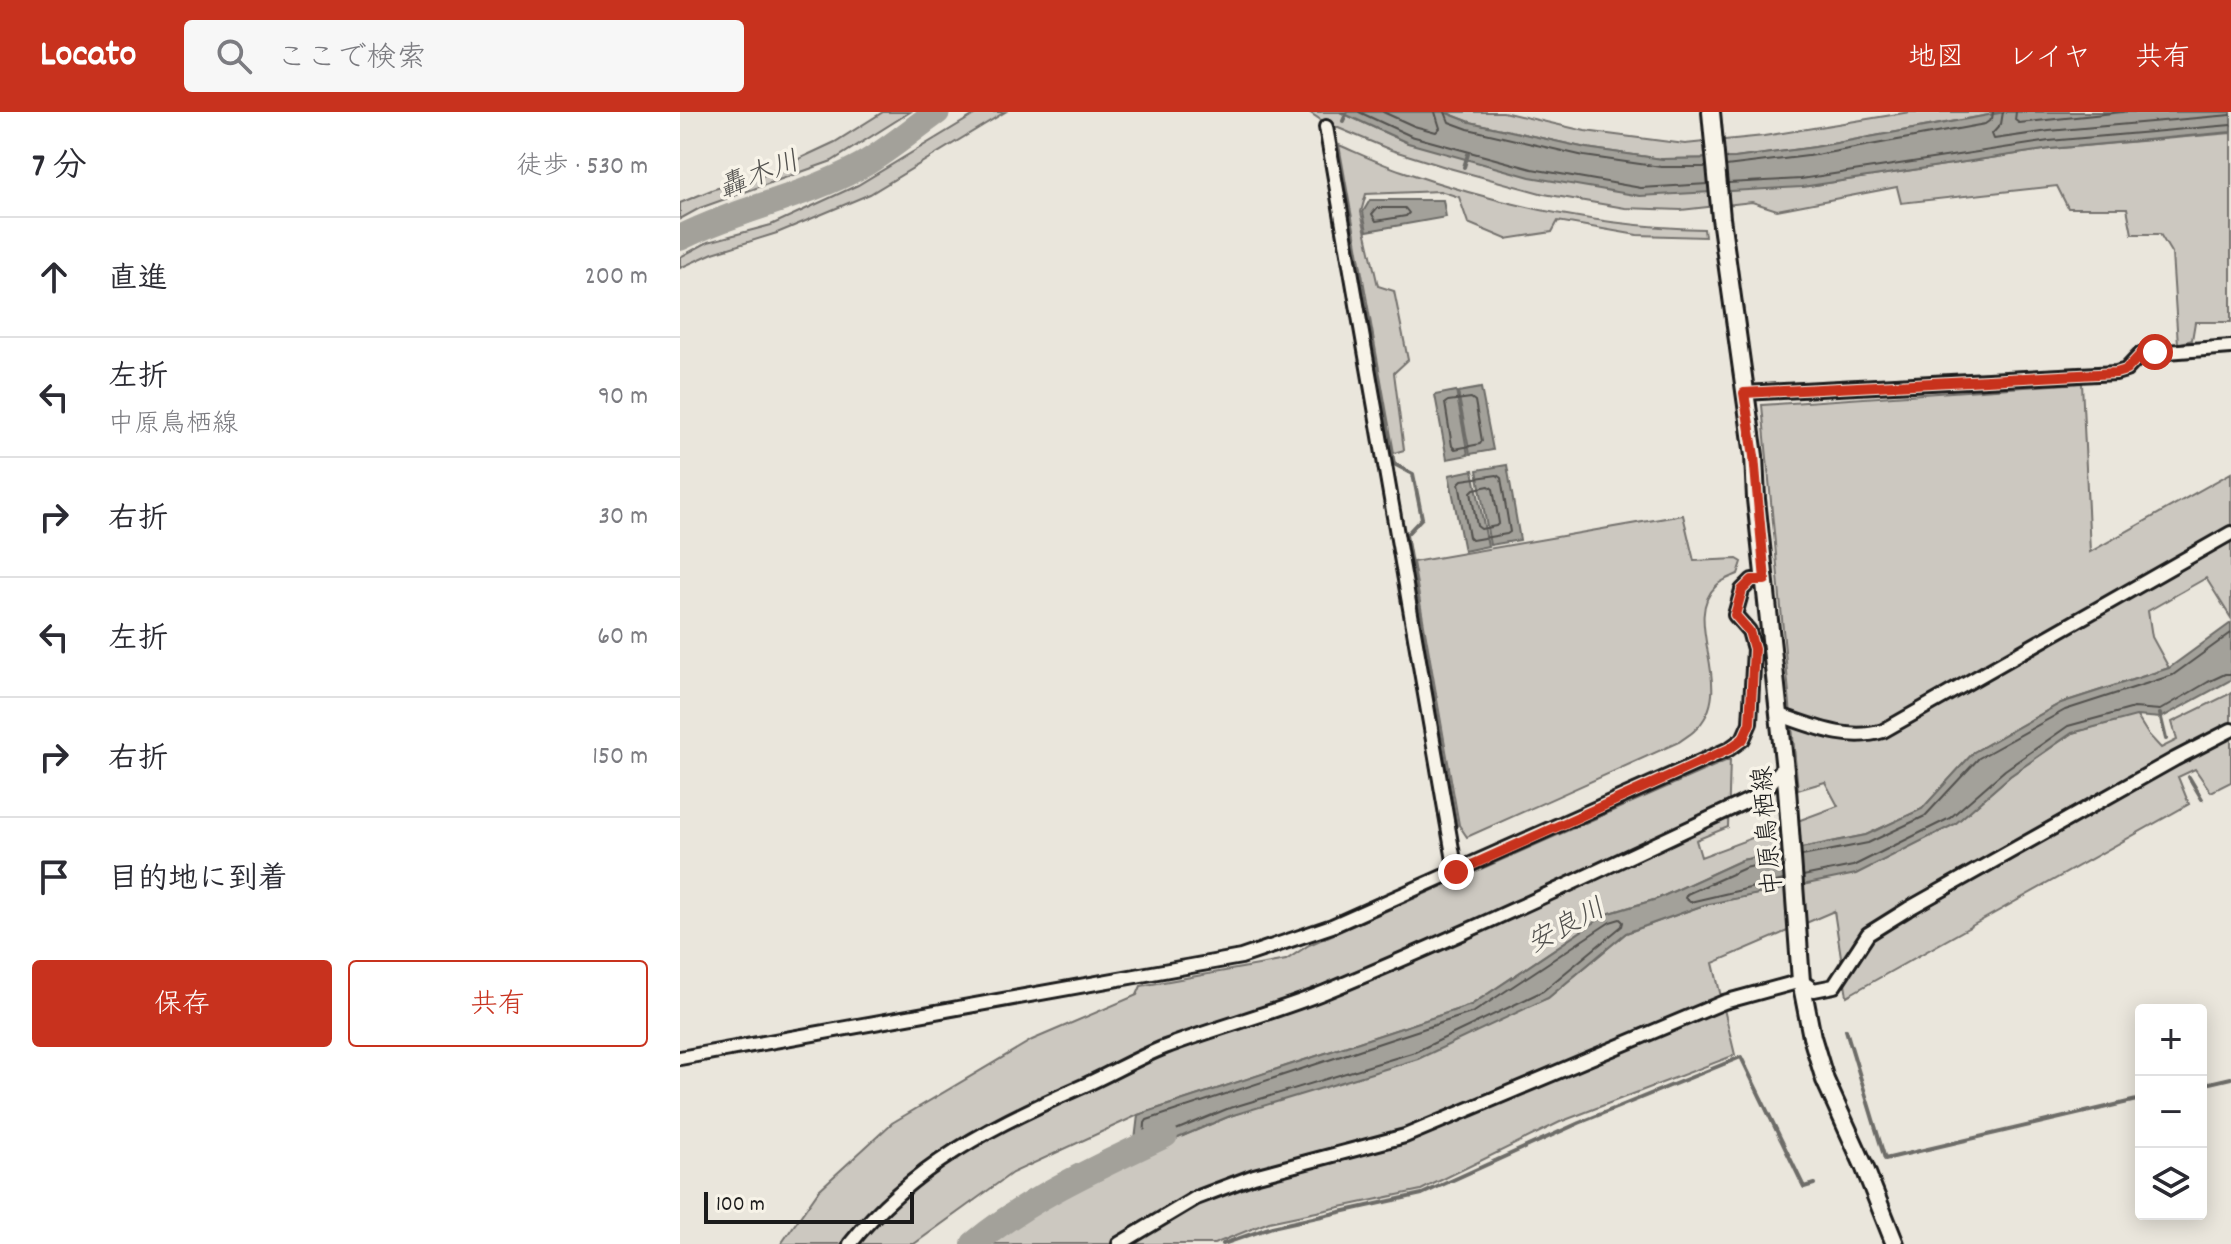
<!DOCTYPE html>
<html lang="ja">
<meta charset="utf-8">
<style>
:root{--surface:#fff;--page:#f7f7f7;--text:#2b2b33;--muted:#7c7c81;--line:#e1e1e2;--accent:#c8321e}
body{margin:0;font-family:Dekko,"Klee One",sans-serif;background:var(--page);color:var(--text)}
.controls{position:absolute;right:24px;bottom:24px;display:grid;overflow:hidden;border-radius:8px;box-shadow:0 4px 20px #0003}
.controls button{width:72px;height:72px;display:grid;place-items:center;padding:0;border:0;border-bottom:2px solid var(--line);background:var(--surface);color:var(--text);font:40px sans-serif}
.scale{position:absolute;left:24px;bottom:20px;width:210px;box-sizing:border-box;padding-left:8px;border:4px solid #1c1c1c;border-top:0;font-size:22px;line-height:28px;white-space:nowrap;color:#1c1c1c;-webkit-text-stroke:6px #f7f3e8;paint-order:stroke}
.stop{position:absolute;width:24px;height:24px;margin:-18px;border:6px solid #c8321e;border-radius:50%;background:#fff}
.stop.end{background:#c8321e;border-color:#fff;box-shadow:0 2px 8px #0008}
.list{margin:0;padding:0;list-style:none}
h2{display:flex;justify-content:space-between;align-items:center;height:104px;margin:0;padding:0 32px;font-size:34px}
h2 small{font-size:26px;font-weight:400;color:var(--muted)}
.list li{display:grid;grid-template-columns:52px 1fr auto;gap:24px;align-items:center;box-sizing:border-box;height:120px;padding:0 32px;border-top:2px solid var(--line)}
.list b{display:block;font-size:30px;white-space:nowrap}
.list p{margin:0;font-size:26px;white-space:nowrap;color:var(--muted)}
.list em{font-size:26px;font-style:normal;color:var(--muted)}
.actions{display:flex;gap:16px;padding:24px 32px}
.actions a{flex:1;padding:18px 0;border:2px solid var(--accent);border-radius:8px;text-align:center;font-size:28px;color:var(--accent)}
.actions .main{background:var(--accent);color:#fff}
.icon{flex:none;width:44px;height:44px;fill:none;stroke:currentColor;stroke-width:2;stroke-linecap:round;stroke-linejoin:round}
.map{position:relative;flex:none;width:1551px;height:1132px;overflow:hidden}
header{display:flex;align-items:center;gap:48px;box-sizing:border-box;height:112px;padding:0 40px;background:var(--accent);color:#fff}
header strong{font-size:38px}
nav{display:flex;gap:44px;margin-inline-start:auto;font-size:28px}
.search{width:560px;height:72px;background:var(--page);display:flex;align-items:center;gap:20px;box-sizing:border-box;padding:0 28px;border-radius:8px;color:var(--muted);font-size:30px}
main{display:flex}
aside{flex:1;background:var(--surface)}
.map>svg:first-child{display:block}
.green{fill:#ccc8c0;stroke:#74726e;stroke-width:2}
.water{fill:#a3a19a;stroke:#6d6c68;stroke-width:2}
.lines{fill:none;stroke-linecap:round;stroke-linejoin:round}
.shore{stroke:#52514e;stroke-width:2}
.stream{stroke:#6d6c68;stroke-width:4}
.river{stroke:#a3a19a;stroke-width:26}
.minor-casing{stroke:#1c1c1c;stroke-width:18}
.secondary-casing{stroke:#1c1c1c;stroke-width:22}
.minor{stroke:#f7f3e8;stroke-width:12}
.secondary{stroke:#f7f3e8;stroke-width:16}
.route{stroke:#c8321e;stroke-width:10}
.labels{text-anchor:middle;stroke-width:7;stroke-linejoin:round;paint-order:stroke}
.street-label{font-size:26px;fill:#1c1c1c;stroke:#f7f3e8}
.water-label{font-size:28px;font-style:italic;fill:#52514e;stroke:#f7f3e8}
</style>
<header>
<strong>Locato</strong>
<div class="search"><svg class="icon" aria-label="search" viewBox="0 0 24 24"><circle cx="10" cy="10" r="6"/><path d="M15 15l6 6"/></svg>ここで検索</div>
<nav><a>地図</a><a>レイヤ</a><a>共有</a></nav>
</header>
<main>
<aside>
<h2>7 分<small>徒歩 · 530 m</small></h2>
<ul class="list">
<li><svg class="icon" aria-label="ahead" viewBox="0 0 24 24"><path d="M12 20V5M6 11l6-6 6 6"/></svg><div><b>直進</b></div><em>200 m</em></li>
<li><svg class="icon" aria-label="left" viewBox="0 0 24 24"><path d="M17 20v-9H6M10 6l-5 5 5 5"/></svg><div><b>左折</b><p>中原鳥栖線</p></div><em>90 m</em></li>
<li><svg class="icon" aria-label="right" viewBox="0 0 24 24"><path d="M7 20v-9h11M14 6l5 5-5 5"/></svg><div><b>右折</b></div><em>30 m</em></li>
<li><svg class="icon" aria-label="left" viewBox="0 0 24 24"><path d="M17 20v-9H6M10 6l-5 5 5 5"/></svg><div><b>左折</b></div><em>60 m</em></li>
<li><svg class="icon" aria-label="right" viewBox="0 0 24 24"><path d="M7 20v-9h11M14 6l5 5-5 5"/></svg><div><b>右折</b></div><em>150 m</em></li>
<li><svg class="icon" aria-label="arrive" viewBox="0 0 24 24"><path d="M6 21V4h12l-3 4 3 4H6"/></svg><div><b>目的地に到着</b></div></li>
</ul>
<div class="actions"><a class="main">保存</a><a>共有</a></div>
</aside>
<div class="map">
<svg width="1551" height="1132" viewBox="0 0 1551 1132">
<rect width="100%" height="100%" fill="#eae6dc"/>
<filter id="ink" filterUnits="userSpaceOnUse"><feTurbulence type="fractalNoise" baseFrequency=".0125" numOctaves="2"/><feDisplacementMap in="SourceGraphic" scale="16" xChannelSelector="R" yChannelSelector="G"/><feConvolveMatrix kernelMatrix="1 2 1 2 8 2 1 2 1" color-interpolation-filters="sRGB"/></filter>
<g filter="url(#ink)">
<!-- green -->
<path class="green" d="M203,0H230L152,49L20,96L0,107V91L34,77L78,66L155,30Z
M299,0H325L190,82L97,121L33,141L0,156V145L28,130L91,113L178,73Z
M629,0H660L728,31L1122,75L1370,37L1551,21V210H1515L1512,228L1498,232L1492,142L1480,122H1452L1447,96H1388L1377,74L1221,91L1217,75L1097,98L1072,90L1001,98L945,96L864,82L769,56L711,38L644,10Z
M764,0H823L905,19L1005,32L1084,24L1230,0H1325L1135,35L1055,46L982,47L906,36L790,10Z
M659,33C680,42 701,52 722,59C819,93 921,115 1024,117L1025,125L957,123L878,109L872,120L826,127L788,111L779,85L760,79L686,82L681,100L698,174L714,179L728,248L714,261L724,338L714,341Z
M1402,271L1410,440L1551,361V506L1526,466L1468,499L1472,525L1489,556L1381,591L1294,640L1242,697L1186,723L1062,748L977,787L927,802L791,893L458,1003L332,1061L234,1132H101L139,1078L212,1011L352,928L457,883L461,874L606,848L629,833L1050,647L1048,715L1016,728L1021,745L1158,694L1145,670L1118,678L1082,293Z
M1003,403L1014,449L1057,447L1062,450L1058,462C1052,465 1042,468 1037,473C998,509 1061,577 1014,619C1010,623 1004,626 999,630L787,725L779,713L733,450Z
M1551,581V670L1531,680L1515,657L1498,665L1509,692L1167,884L1154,799L1033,851L1055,943L880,1010L741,1078L589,1110L534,1132H308L330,1111L453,1045L550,1004L868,886L946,821L1024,793L1176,761L1275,712L1330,664L1392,621L1456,603L1468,622L1481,636L1497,628L1492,610Z"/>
<!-- water -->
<path class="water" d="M660,0H764L790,10L906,36L982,47L1055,46L1135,35L1325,0H1551V20L1370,37L1122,75L960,84L850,65L728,31Z
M690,88H763L766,105L687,119L683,100Z
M801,276L813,338L790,342L778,280Z
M776,279L788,343L767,347L755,283Z
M827,353L840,428L810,433L797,358Z
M793,358L808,434L784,439L769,363Z
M1551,511V568L1481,606L1456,604L1392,621L1330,664L1275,712L1176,762L1024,793L946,821L868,886L738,947L550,1004L453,1045L458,1003L791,893L927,802L977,787L1062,748L1186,723L1242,697L1294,640L1381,591L1489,556Z"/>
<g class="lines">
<!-- shore -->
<path class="shore" d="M679,0L731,24L852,57L961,76L1028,72
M703,0L734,14L756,20L760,16L755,0
M765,0L769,10L788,17L904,44L981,55H1026
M1323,0L1321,12L1312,22L1314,27L1369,19L1551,3
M1336,0L1335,8L1339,11L1443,0
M1046,54L1136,43L1305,12L1312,7L1313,0
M1048,71L1121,67L1369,29L1551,13
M697,96H725L729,101L726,104L696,109L692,102Z
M791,286L795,289L802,329L800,332L775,337L772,334L765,291L768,289Z
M817,363L821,366L830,420L827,422L792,428L789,425L779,371L782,368Z
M809,374L813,377L819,411L816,414L801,417L797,414L791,380L794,377Z
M1122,744L1188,731L1245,704L1299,646L1385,598L1493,563L1551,521
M1102,748L1065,756L1007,782L1005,786L1010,790L1104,768
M1123,764L1173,754L1270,706L1325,658L1388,614L1454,596L1480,598L1528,570L1545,562H1551
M940,807L943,810L942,814L863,879L735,940L547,997L469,1029L464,1028L465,1011L467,1008L794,900L930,810Z"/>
<!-- stream -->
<path class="stream" d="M663,9L667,0
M656,28L714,352L733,362L742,406L726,423L776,713
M784,55L788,42
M1480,602L1486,627
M1509,665L1522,687
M1166,918L1205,1047L1461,987
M1521,973L1551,966
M543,1132L592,1115L742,1082L899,1011L1061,945L1124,1075L1134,1072"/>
<!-- river -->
<path class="river" d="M0,126C57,97 121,86 177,56C204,42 231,18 257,0
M294,1132C350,1085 419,1055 485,1023"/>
<!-- minor casing -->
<g class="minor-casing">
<path id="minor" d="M646,15L776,760
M1064,281L1436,261L1446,258L1461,242L1551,235
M1100,603C1133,614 1168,630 1203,619L1551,421
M0,946L561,845L652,814L1049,637L1063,627L1070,611L1074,537L1069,519L1055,503L1062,478L1072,468H1085
M170,1132C232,1054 313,1013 403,974C430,962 457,946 485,935C538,915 593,901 645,880C793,819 937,750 1082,682L1105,653
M439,1132L516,1086L574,1064L725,1024L1044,890L1121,869L1134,878L1154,874L1188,822L1228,797L1495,647L1551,618"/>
</g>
<!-- secondary casing -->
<g class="secondary-casing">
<path id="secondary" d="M1031,0L1041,106L1074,344L1076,387L1107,677L1121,869L1132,925L1145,968L1184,1054L1215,1132"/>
</g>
<!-- minor -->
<use href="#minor" class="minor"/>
<!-- secondary -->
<use href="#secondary" class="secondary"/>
</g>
</g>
<g class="lines" filter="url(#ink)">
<!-- route -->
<path class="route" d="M776,760L1049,637L1063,627L1070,611L1074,537L1069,519L1055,503L1062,478L1072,468H1085L1074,344L1064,281L1436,261L1446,258L1461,242L1475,240"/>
</g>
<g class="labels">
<!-- street labels -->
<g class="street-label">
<text transform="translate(1086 719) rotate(-95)" y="9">中原鳥栖線</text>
</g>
<!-- water labels -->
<g class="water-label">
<text transform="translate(78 61) rotate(-21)" y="10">轟木川</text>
<text transform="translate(885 812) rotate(-28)" y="10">安良川</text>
</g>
</g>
</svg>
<div class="controls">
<button>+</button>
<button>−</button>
<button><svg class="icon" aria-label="layers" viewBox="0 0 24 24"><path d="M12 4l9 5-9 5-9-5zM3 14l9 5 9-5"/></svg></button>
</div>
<div class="scale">100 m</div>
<div class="stop" style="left:1475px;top:240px"></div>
<div class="stop end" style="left:776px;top:760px"></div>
</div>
</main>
